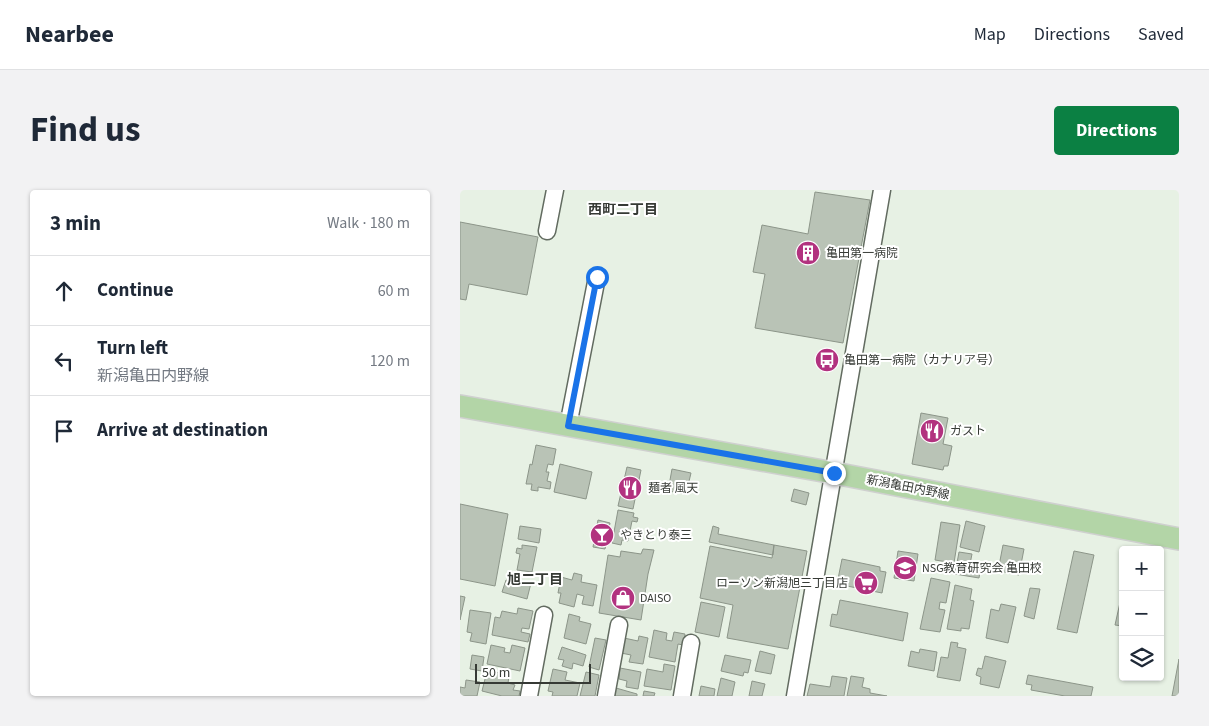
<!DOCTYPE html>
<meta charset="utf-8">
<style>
:root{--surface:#fff;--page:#f2f2f3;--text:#1f2937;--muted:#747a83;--line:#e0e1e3;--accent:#0b8043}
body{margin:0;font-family:"Source Sans 3","Noto Sans JP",sans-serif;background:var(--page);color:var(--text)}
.controls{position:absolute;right:15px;bottom:15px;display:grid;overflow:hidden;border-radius:5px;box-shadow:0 1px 4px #0004}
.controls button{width:45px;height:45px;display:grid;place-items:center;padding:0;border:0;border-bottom:1px solid var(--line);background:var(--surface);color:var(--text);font:25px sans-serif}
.scale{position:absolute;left:15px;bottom:12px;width:116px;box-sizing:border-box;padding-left:5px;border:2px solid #363a35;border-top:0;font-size:14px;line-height:18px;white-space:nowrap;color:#363a35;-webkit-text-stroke:4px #fff;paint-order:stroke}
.stop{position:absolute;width:15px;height:15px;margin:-11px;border:4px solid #1a73e8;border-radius:50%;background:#fff}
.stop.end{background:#1a73e8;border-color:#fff;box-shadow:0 1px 5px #0008}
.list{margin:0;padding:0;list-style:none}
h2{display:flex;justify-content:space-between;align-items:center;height:65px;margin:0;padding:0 20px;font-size:21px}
h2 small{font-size:16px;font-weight:400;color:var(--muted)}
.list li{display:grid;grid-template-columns:32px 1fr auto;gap:15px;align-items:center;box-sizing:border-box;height:70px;padding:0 20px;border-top:1px solid var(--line)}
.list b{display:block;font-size:19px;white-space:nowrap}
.list p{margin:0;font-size:16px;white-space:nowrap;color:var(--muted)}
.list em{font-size:16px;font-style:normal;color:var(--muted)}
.icon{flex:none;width:28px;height:28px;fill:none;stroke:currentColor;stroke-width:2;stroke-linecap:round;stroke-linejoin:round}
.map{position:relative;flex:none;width:719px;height:506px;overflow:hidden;border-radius:5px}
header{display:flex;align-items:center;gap:30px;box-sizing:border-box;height:70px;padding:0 25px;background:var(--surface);border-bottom:1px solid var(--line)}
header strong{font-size:24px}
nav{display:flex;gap:28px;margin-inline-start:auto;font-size:18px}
.intro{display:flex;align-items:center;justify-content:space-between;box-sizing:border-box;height:120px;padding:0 30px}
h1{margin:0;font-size:35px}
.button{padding:12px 22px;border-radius:5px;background:var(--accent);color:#fff;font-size:18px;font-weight:700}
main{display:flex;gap:30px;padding:0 30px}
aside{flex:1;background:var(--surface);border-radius:5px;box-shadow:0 1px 4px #0004}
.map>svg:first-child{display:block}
.building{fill:#b9c3b6;stroke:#8c9589}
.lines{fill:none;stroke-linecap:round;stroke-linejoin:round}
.minor-casing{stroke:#626b60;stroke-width:19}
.major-casing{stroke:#cfd0cf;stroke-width:24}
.minor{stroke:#fff;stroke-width:16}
.major{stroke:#b3d5a7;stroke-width:21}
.route{stroke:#1a73e8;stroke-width:6}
.labels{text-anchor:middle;stroke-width:4;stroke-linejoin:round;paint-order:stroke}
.poi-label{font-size:12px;fill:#363a35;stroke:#fff;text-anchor:start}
.street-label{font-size:12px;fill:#363a35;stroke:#fff}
.neighbourhood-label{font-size:14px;font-weight:bold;fill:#363a35;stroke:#fff}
</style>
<header>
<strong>Nearbee</strong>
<nav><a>Map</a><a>Directions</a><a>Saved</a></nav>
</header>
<div class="intro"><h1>Find us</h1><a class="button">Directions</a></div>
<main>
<aside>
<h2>3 min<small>Walk · 180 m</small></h2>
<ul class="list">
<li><svg class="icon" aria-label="ahead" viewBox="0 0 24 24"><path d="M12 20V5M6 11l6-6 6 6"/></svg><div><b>Continue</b></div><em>60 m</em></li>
<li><svg class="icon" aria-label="left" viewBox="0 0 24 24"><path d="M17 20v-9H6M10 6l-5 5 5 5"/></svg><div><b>Turn left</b><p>新潟亀田内野線</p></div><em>120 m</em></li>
<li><svg class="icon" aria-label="arrive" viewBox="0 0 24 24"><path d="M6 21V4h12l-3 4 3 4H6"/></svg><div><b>Arrive at destination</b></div></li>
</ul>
</aside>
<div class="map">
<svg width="719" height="506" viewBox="0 0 719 506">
<rect width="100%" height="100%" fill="#e7f1e4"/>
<!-- building -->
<path class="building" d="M355,2L410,10L383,153L295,138L305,84L293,82L302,35L348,44Z
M0,32L78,47L67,105L9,94L6,110L0,109Z
M461,223L488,228L483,254L492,256L488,276H484L483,280L452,274Z
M76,255L96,259L93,275L88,274L86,282H89L87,291L91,292L90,299L78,297V301L71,300L72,294H66L70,274L72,275Z
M100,274L132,282L126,309L94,302Z
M167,277L181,280L173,319L158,316Z
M212,279L231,283L226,304L208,301Z
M334,299L349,303L346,315L331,311Z
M0,314L48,324L35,396L0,389Z
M158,320L174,323L173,327L178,328L177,332L172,331L168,351L162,350L161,355L152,353Z
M138,330L150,333L145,359L133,357Z
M506,331L525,336L519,362L500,357Z
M481,332L500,335L494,373L475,370Z
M60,336L81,339L79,353L58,349Z
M253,336L259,338L258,344L314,355L313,365L249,352Z
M62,355L77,357L72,382L57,380L60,364L56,363L57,358L62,359Z
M314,355L347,361L328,459L267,448L273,415L240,408L250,356L312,368Z
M543,355L564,359L559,385L538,381Z
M183,359L194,360L188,384L181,430L139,423L148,365L160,367L161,361L181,364Z
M438,361L458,364L454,391L434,388Z
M614,361L634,365L617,443L597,439Z
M499,362L512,364L510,374L521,376L519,388L495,384Z
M382,369L420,377V381L426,382L422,403L377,394Z
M114,383L122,385L121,392L137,395L133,416L122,414L124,406L117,404L114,417L99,413L101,403H98L101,387L112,390Z
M471,388L490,392L486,413L480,412L479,419L485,420L480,442L460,439Z
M46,390L60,394V391L71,393L67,409L42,402Z
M495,395L512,399L510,410L514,411L509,439L501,438V441L487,439Z
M570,398L580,399L574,429L564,426Z
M663,399V436L655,435Z
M0,406L5,407L0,430Z
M380,410L448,423L443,451L370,436L372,424L377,425Z
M241,412L265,417L259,447L235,442Z
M541,414L556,417L548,453L526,448L531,419L539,421Z
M58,418L73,421L69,439L62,438L61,442L70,444L68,452L32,445L35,427L40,428L42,421L57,424Z
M10,420L31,423L26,454L10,451L12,443L7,442Z
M109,424L120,427L119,431L131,434L126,454L104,448Z
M194,440L207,443L206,450L212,451L214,442L225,444L223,455L218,454L215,472L189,467Z
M179,446L188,448L183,474L169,472L171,465L161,463L164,448L178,451Z
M135,448L146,450L139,480L129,477Z
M491,452L498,453L497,457L506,459L500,491L477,487L481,467L488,468Z
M31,455L45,458L44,462L50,463L52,455L65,458L60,481L27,474Z
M102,457L126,465L123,476L113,473L112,479L102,476L104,470L98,469Z
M460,459L477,462L474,481L448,476L451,461L459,463Z
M300,461L315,465L311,484L295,481Z
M12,465L24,467L22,481L10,479Z
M265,465L291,470L288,483L284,482L283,486L261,481Z
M525,466L546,471L539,498L520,494L521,487L516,485L518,478L522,479Z
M719,469V506H712Z
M204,474L215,476L211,500L184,496L187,479L203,482Z
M160,478L181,482L178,499L166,497L167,491L159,489Z
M93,479L107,482L105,490L120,493L117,506H92L93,502L88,501Z
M36,482L49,486L48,493L55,495L53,500L60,501L59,506H42L22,501L26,485L35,487Z
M126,482L139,485L135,506H120Z
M568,485L633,497L631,506H605L571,500L572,495L566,494Z
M372,486L387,488L384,506H347L350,494L370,497Z
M391,486L404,488L402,497L410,499V503L427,506H387Z
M261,488L275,492L272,506H257Z
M6,490L20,492L17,506H0V497L5,498Z
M292,491L305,494L302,506H289Z
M241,496L255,499L254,506H239Z
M156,498L177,504V506H154Z
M184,501L195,503L194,506H183Z"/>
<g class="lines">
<!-- minor casing -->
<g class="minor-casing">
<path id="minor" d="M87,41L95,0
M108,236L137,87
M69,506L84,425
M146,506L159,435
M222,506L231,453
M335,506L422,0"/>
</g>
<!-- major casing -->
<g class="major-casing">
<path id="major" d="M0,216L374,283L719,349"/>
</g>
<!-- minor -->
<use href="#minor" class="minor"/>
<!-- major -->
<use href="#major" class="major"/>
</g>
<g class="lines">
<!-- route -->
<path class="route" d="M137,87L108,236L374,283"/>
</g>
<!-- icons -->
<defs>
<g id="building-disc" transform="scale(1.25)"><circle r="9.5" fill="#b2327f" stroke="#fff"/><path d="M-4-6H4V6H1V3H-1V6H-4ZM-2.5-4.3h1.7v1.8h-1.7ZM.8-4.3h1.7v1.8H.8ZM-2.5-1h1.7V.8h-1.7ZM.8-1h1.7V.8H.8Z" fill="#fff"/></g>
<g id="bus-disc" transform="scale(1.25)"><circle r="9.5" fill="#b2327f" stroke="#fff"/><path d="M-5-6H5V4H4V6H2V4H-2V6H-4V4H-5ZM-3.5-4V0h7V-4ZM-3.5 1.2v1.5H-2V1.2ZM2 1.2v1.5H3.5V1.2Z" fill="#fff"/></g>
<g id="restaurant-disc" transform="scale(1.25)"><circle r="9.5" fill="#b2327f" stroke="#fff"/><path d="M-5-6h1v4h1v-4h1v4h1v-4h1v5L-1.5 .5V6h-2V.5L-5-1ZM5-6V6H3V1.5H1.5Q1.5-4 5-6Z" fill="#fff"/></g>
<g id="bar-disc" transform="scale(1.25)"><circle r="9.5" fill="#b2327f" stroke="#fff"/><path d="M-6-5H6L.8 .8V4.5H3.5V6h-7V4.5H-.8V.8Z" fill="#fff"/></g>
<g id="school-disc" transform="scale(1.25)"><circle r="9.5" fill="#b2327f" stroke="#fff"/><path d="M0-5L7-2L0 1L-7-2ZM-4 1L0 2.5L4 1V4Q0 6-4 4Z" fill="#fff"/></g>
<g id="supermarket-disc" transform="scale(1.25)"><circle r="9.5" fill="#b2327f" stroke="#fff"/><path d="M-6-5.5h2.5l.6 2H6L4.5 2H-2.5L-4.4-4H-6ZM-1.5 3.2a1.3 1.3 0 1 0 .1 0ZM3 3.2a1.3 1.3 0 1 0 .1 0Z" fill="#fff"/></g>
<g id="shop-disc" transform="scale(1.25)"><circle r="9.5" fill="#b2327f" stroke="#fff"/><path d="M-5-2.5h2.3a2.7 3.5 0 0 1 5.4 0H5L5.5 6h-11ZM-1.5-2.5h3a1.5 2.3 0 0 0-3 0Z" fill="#fff"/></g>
</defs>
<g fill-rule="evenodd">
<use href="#building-disc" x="348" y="63"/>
<use href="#bus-disc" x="367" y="170"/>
<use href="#restaurant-disc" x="472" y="241"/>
<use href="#restaurant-disc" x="170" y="298"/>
<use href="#bar-disc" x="142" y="345"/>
<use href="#school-disc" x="445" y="378"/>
<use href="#supermarket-disc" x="406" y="393"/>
<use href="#shop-disc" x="163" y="408"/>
</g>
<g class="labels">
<!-- poi labels -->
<g class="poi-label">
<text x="366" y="67">亀田第一病院</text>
<text x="384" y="174">亀田第一病院（カナリア号）</text>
<text x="490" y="245">ガスト</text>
<text x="188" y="302">麺者 風天</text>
<text x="160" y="349">やきとり泰三</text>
<text x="462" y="382">NSG教育研究会 亀田校</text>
<text x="388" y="397" text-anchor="end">ローソン新潟旭三丁目店</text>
<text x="180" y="412">DAISO</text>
</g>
<!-- street labels -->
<g class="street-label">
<text transform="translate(448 297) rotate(11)" y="4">新潟亀田内野線</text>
</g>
<!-- neighbourhood labels -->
<g class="neighbourhood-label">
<text x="163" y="24">西町二丁目</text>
<text x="75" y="394">旭二丁目</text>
</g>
</g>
</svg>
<div class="controls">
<button>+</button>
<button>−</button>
<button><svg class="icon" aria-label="layers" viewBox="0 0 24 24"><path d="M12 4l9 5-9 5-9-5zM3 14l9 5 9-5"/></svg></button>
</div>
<div class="scale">50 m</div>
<div class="stop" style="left:137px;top:87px"></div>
<div class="stop end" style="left:374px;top:283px"></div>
</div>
</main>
